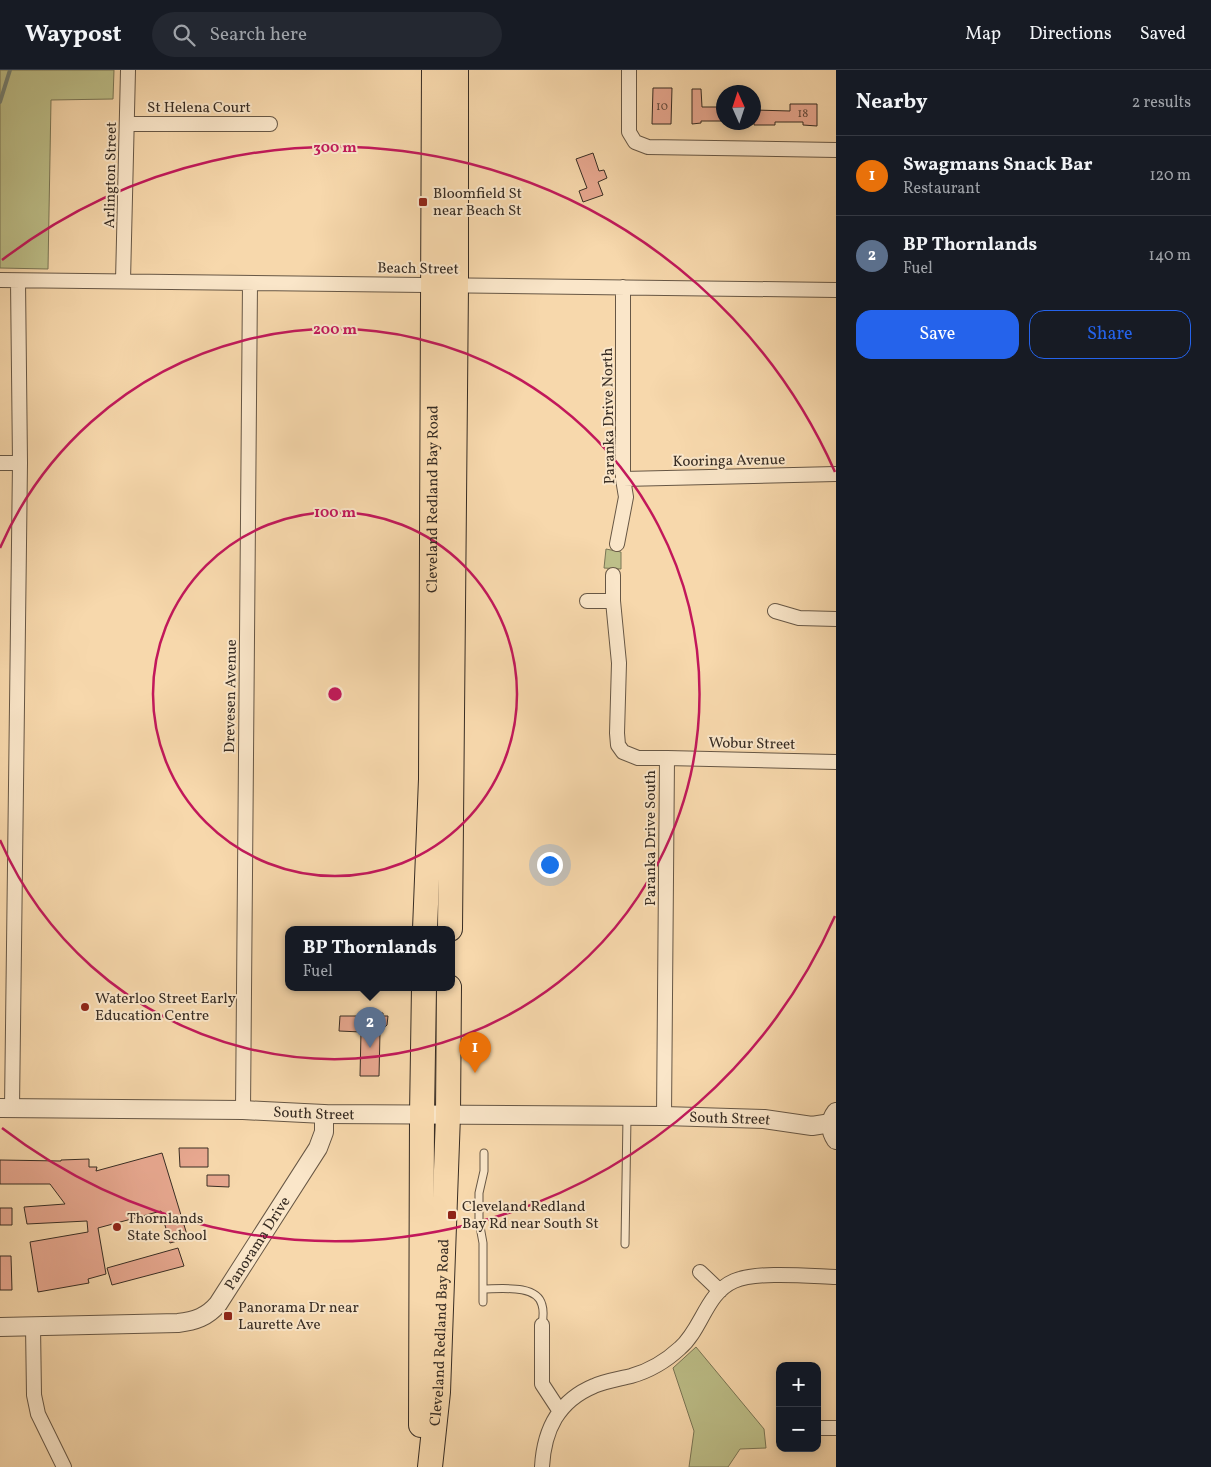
<!DOCTYPE html>
<meta charset="utf-8">
<style>
:root{--surface:#171b24;--page:#242831;--text:#f1f3f6;--muted:#9ea1a6;--line:#363941;--accent:#2563eb}
body{margin:0;font-family:Vollkorn,serif;background:var(--page);color:var(--text)}
.controls{position:absolute;right:15px;bottom:15px;display:grid;overflow:hidden;border-radius:10px;box-shadow:0 2px 12px #0003}
.controls button{width:45px;height:45px;display:grid;place-items:center;padding:0;border:0;border-bottom:1px solid var(--line);background:var(--surface);color:var(--text);font:25px sans-serif}
.compass{position:absolute;left:716px;top:15px;width:45px;height:45px;border-radius:50%;background:var(--surface);box-shadow:0 2px 12px #0003;rotate:357deg}
.you{position:absolute;left:549px;top:794px;width:18px;height:18px;margin:-12px;border:4px solid #fff;border-radius:50%;background:#1a73e8;box-shadow:0 0 0 8px #1a73e833}
.badge{display:grid;place-items:center;width:32px;height:32px;border-radius:50%;background:var(--accent);color:#fff;font-size:16px;font-weight:700}
.pin{position:absolute;translate:-50% -41px;filter:drop-shadow(0 1px 2px #0008)}
.pin::after{content:'';position:absolute;top:26px;width:18px;height:15px;background:inherit;clip-path:polygon(0 0,100% 0,50% 100%)}
.popup{position:absolute;left:285px;top:856px;width:170px;height:65px;box-sizing:border-box;display:grid;place-content:center;border-radius:10px;background:var(--surface);filter:drop-shadow(0 1px 4px #0005);font-size:16px;white-space:nowrap;color:var(--muted)}
.popup b{font-size:19px;color:var(--text)}
.popup::after{content:'';position:absolute;left:50%;top:100%;margin-left:-10px;border:10px solid transparent;border-top-color:var(--surface)}
.list{margin:0;padding:0;list-style:none}
h2{display:flex;justify-content:space-between;align-items:center;height:65px;margin:0;padding:0 20px;font-size:21px}
h2 small{font-size:16px;font-weight:400;color:var(--muted)}
.list li{display:grid;grid-template-columns:32px 1fr auto;gap:15px;align-items:center;box-sizing:border-box;height:80px;padding:0 20px;border-top:1px solid var(--line)}
.list b{display:block;font-size:19px;white-space:nowrap}
.list p{margin:0;font-size:16px;white-space:nowrap;color:var(--muted)}
.list em{font-size:16px;font-style:normal;color:var(--muted)}
.actions{display:flex;gap:10px;padding:15px 20px}
.actions a{flex:1;padding:11px 0;border:1px solid var(--accent);border-radius:15px;text-align:center;font-size:18px;color:var(--accent)}
.actions .main{background:var(--accent);color:#fff}
.icon{flex:none;width:28px;height:28px;fill:none;stroke:currentColor;stroke-width:2;stroke-linecap:round;stroke-linejoin:round}
.map{position:relative;flex:none;width:836px;height:1397px;overflow:hidden}
header{display:flex;align-items:center;gap:30px;box-sizing:border-box;height:70px;padding:0 25px;background:var(--surface);border-bottom:1px solid var(--line)}
header strong{font-size:24px}
nav{display:flex;gap:28px;margin-inline-start:auto;font-size:18px}
.search{width:350px;height:45px;background:var(--page);display:flex;align-items:center;gap:12px;box-sizing:border-box;padding:0 18px;border-radius:28px;color:var(--muted);font-size:19px}
main{display:flex}
aside{flex:1;background:var(--surface)}
.map>svg:first-child{display:block}
.green{fill:#bdbf89;stroke:#7a7656}
.lines{fill:none;stroke-linecap:round;stroke-linejoin:round}
.stream{stroke:#748174;stroke-width:4}
.building{fill:#e8a890;stroke:#372c23}
.service-casing{stroke:#675745;stroke-width:9}
.minor-casing{stroke:#675745;stroke-width:16}
.tertiary-casing{stroke:#675745;stroke-width:20}
.trunk-casing{stroke:#372c23;stroke-width:26}
.service{stroke:#fae6c9;stroke-width:7}
.minor{stroke:#fae6c9;stroke-width:14}
.tertiary{stroke:#fae6c9;stroke-width:18}
.trunk{stroke:#f7d8ac;stroke-width:24}
.ring{fill:none;stroke:#c2185b;stroke-width:2.5}
.poi-dot{fill:#8f2418;stroke:#fae6c9;stroke-width:2}
.labels{text-anchor:middle;stroke-width:4;stroke-linejoin:round;paint-order:stroke}
.number-label{font-size:12px;fill:#634b3e}
.street-label{font-size:15px;fill:#372c23;stroke:#fae6c9}
.poi-label{font-size:15px;fill:#372c23;stroke:#fae6c9;text-anchor:start}
.centre{fill:#c2185b;stroke:#fae6c9;stroke-width:2.5}
.ring-label{font-size:15px;text-anchor:middle;font-weight:bold;fill:#c2185b;stroke:#fae6c9;stroke-width:4;stroke-linejoin:round;paint-order:stroke}
</style>
<header>
<strong>Waypost</strong>
<div class="search"><svg class="icon" aria-label="search" viewBox="0 0 24 24"><circle cx="10" cy="10" r="6"/><path d="M15 15l6 6"/></svg>Search here</div>
<nav><a>Map</a><a>Directions</a><a>Saved</a></nav>
</header>
<main>
<div class="map">
<svg width="836" height="1397" viewBox="0 0 836 1397">
<rect width="100%" height="100%" fill="#f7d8ac"/>
<filter id="stains"><feTurbulence type="fractalNoise" baseFrequency=".004" numOctaves="4"/><feColorMatrix values="0 0 0 0 .2 0 0 0 0 .09 0 0 0 0 .02 0 0 0 .5 -.17"/></filter>
<radialGradient id="worn" r=".72"><stop offset=".6" stop-color="#630" stop-opacity="0"/><stop offset="1" stop-color="#630" stop-opacity=".3"/></radialGradient>
<!-- green -->
<path class="green" d="M0,0H114L113,29L51,30L48,199L0,198Z
M606,479L621,482V499L604,498Z
M696,1277L764,1359L766,1378L740,1379L728,1397H689L694,1361L673,1298Z"/>
<g class="lines">
<!-- stream -->
<path class="stream" d="M0,32L10,0"/>
</g>
<!-- building -->
<path class="building" d="M653,18H672L671,54H652Z
M692,19H701L702,37H721V51H701V53L692,54Z
M790,34H817V56L803,55V52H775V55H754V40L790,41Z
M593,83L599,101L604,100L607,108L598,112L603,125L583,132L579,121L587,118L576,89Z
M371,943H383V946H388L387,955L380,962L379,1006H360L361,962L339,961L340,946H371Z
M179,1078H208V1097H180Z
M162,1083L188,1168L170,1173L161,1141L98,1158L106,1204L88,1209L89,1213L38,1222L30,1172L88,1162L87,1151L27,1154L24,1137L65,1134L50,1114H0V1090L61,1091V1090L89,1089V1097H97L96,1101Z
M207,1105H229V1117L207,1116Z
M0,1138H12V1155H0Z
M178,1178L184,1196L112,1215L107,1198Z
M0,1186H11L12,1220H0Z"/>
<g class="lines">
<!-- service casing -->
<g class="service-casing">
<path id="service" d="M625,1174L627,1047
M483,1219C500,1219 537,1214 542,1235C544,1241 543,1249 542,1255
M483,1232V1173L479,1151V1123L484,1101V1083"/>
</g>
<!-- minor casing -->
<g class="minor-casing">
<path id="minor" d="M629,0V62L635,72L648,77L836,80
M128,54H270
M0,210L836,220
M123,211L128,0
M0,393H20
M623,409L836,404
M617,474L626,427L623,409V217
M613,505V531L619,593L617,663L618,675L623,682L638,688H667L664,1046
M587,531H613
M775,541L799,548L836,549
M667,688L836,692
M12,1038L20,393L18,211
M243,1040L250,213
M700,1202L720,1221
M542,1255V1314L559,1340
M33,1256L34,1325L38,1344L64,1397
M817,1358H836
M542,1397C544,1360 558,1331 594,1316C605,1311 619,1309 631,1306C649,1301 666,1291 680,1278C702,1259 706,1223 734,1211C757,1201 809,1206 836,1207"/>
</g>
<!-- tertiary casing -->
<g class="tertiary-casing">
<g id="tertiary">
<path id="s1" d="M0,1038L243,1040L324,1044L664,1046L764,1049L812,1056L831,1053"/>
<path d="M836,1042C829,1051 830,1061 836,1070"/>
<path id="s2" d="M0,1257L178,1253C195,1251 207,1247 218,1234L318,1078L324,1062V1044"/>
</g>
</g>
<!-- trunk casing -->
<g class="trunk-casing">
<g id="trunk">
<path id="s3" d="M425,859L431,709L434,0"/>
<path d="M450,859L456,215V0"/>
<path d="M421,1355L422,1045L424,917"/>
<path id="s4" d="M430,1397L438,1322L448,1045L449,917"/>
</g>
</g>
<!-- service -->
<use href="#service" class="service"/>
<!-- minor -->
<use href="#minor" class="minor"/>
<!-- tertiary -->
<use href="#tertiary" class="tertiary"/>
<!-- trunk -->
<use href="#trunk" class="trunk"/>
</g>
<!-- distance rings -->
<g class="ring">
<circle cx="335" cy="624" r="182"/>
<path d="M0 478A365 365 0 1 1 0 770"/>
<path d="M835 846A547 547 0 0 1 2 1058M2 190A547 547 0 0 1 835 402"/>
</g>
<!-- markers -->
<g class="poi-dot">
<rect x="418" y="127" width="10" height="10" rx="2.5"/>
<circle cx="85" cy="937" r="5"/>
<rect x="447" y="1140" width="10" height="10" rx="2.5"/>
<circle cx="117" cy="1157" r="5"/>
<rect x="223" y="1241" width="10" height="10" rx="2.5"/>
</g>
<g class="labels">
<!-- number labels -->
<g class="number-label">
<text x="662" y="40">10</text>
<text x="803" y="47">18</text>
</g>
<!-- street labels -->
<g class="street-label">
<text x="199" y="42">St Helena Court</text>
<text transform="translate(110 105) rotate(-89)" y="5">Arlington Street</text>
<text transform="translate(418 198) rotate(1)" y="5">Beach Street</text>
<text transform="translate(608 346) rotate(-91)" y="5">Paranka Drive North</text>
<text transform="translate(729 390) rotate(-1)" y="5">Kooringa Avenue</text>
<text dy="5" stroke="none"><textPath href="#s3" startOffset="430">Cleveland Redland Bay Road</textPath></text>
<text transform="translate(230 626) rotate(-89)" y="5">Drevesen Avenue</text>
<text transform="translate(752 673) rotate(1)" y="5">Wobur Street</text>
<text transform="translate(650 768) rotate(-90)" y="5">Paranka Drive South</text>
<text dy="5" stroke="none"><textPath href="#s1" startOffset="314">South Street</textPath></text>
<text dy="5" stroke="none"><textPath href="#s1" startOffset="730">South Street</textPath></text>
<text dy="5" stroke="none"><textPath href="#s2" startOffset="296">Panorama Drive</textPath></text>
<text dy="5" stroke="none"><textPath href="#s4" startOffset="135">Cleveland Redland Bay Road</textPath></text>
</g>
<!-- poi labels -->
<g class="poi-label">
<text x="433" y="128">Bloomfield St<tspan x="433" dy="17">near Beach St</tspan></text>
<text x="95" y="933">Waterloo Street Early<tspan x="95" dy="17">Education Centre</tspan></text>
<text x="462" y="1141">Cleveland Redland<tspan x="462" dy="17">Bay Rd near South St</tspan></text>
<text x="127" y="1153">Thornlands<tspan x="127" dy="17">State School</tspan></text>
<text x="238" y="1242">Panorama Dr near<tspan x="238" dy="17">Laurette Ave</tspan></text>
</g>
</g>
<circle cx="335" cy="624" r="8" class="centre"/>
<g class="ring-label">
<text x="335" y="82">300 m</text>
<text x="335" y="264">200 m</text>
<text x="335" y="447">100 m</text>
</g>
<rect width="100%" height="100%" filter="url(#stains)"/>
<rect width="100%" height="100%" fill="url(#worn)"/>
</svg>
<div class="controls">
<button>+</button>
<button>−</button>
</div>
<svg class="compass" viewBox="-18 -18 36 36"><path d="M0-13l5 13h-10z" fill="#e53935"/><path d="M0 13l5-13h-10z" fill="#9ea1a6"/></svg>
<div class="you"></div>
<div class="pin badge" style="left:475px;top:1003px;background:#e8710a">1</div>
<div class="pin badge" style="left:370px;top:978px;background:#5c6f8a">2</div>
<div class="popup"><b>BP Thornlands</b>Fuel</div>
</div>
<aside>
<h2>Nearby<small>2 results</small></h2>
<ul class="list">
<li><span class="badge" style="background:#e8710a">1</span><div><b>Swagmans Snack Bar</b><p>Restaurant</p></div><em>120 m</em></li>
<li><span class="badge" style="background:#5c6f8a">2</span><div><b>BP Thornlands</b><p>Fuel</p></div><em>140 m</em></li>
</ul>
<div class="actions"><a class="main">Save</a><a>Share</a></div>
</aside>
</main>
